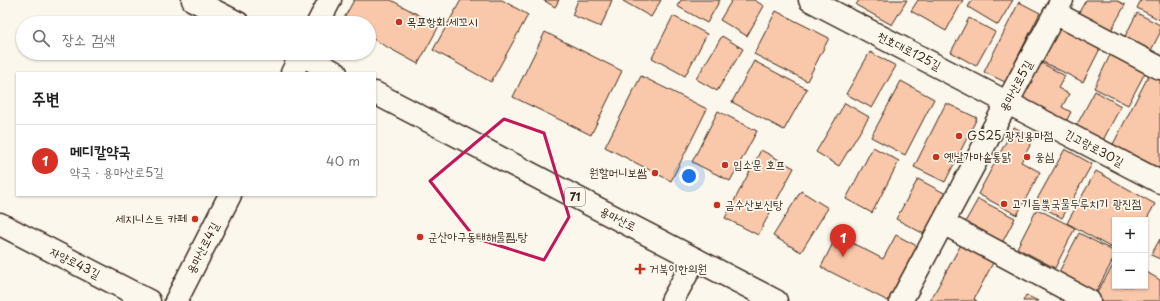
<!DOCTYPE html>
<html lang="ko">
<meta charset="utf-8">
<style>
:root{--surface:#fff;--page:#f2f2f2;--text:#222;--muted:#767676;--line:#e0e0e0;--accent:#d93025}
body{margin:0;font-family:"Playpen Sans","Poor Story",sans-serif;background:var(--page);color:var(--text)}
.controls{position:absolute;right:12px;bottom:12px;display:grid;overflow:hidden;border-radius:0px;box-shadow:0 1px 3px #0004}
.controls button{width:36px;height:36px;display:grid;place-items:center;padding:0;border:0;border-bottom:1px solid var(--line);background:var(--surface);color:var(--text);font:20px sans-serif}
.you{position:absolute;left:689px;top:176px;width:14px;height:14px;margin:-10px;border:3px solid #fff;border-radius:50%;background:#1a73e8;box-shadow:0 0 0 6px #1a73e833}
.badge{display:grid;place-items:center;width:26px;height:26px;border-radius:50%;background:var(--accent);color:#fff;font-size:13px;font-weight:700}
.pin{position:absolute;translate:-50% -33px;filter:drop-shadow(0 1px 2px #0008)}
.pin::after{content:'';position:absolute;top:21px;width:14px;height:12px;background:inherit;clip-path:polygon(0 0,100% 0,50% 100%)}
.list{margin:0;padding:0;list-style:none}
h2{display:flex;justify-content:space-between;align-items:center;height:52px;margin:0;padding:0 16px;font-size:17px}
h2 small{font-size:13px;font-weight:400;color:var(--muted)}
.list li{display:grid;grid-template-columns:26px 1fr auto;gap:12px;align-items:center;box-sizing:border-box;height:72px;padding:0 16px;border-top:1px solid var(--line)}
.list b{display:block;font-size:15px;white-space:nowrap}
.list p{margin:0;font-size:13px;white-space:nowrap;color:var(--muted)}
.list em{font-size:13px;font-style:normal;color:var(--muted)}
.icon{flex:none;width:22px;height:22px;fill:none;stroke:currentColor;stroke-width:2;stroke-linecap:round;stroke-linejoin:round}
.map{position:relative;flex:none;width:1160px;height:301px;overflow:hidden}
.search{position:absolute;background:var(--surface);box-shadow:0 1px 3px #0004;left:16px;top:16px;width:360px;height:44px;display:flex;align-items:center;gap:10px;box-sizing:border-box;padding:0 14px;border-radius:22px;color:var(--muted);font-size:15px}
.panel{position:absolute;background:var(--surface);box-shadow:0 1px 3px #0004;left:16px;top:72px;width:360px;height:124px;border-radius:0px}
.map>svg:first-child{display:block}
.building{fill:#f9c7a9;stroke:#3b2a1e}
.lines{fill:none;stroke-linecap:round;stroke-linejoin:round}
.minor-casing{stroke:#3b2a1e;stroke-width:25}
.major-casing{stroke:#3b2a1e;stroke-width:25}
.minor{stroke:#fbf7ec;stroke-width:22}
.major{stroke:#fbf7ec;stroke-width:22}
.marked{fill:none;stroke:#c2185b;stroke-width:3;stroke-linejoin:round}
.poi-dot{fill:#c8321e;stroke:#fbf7ec;stroke-width:1.5}
.labels{text-anchor:middle;stroke-width:3.5;stroke-linejoin:round;paint-order:stroke}
.shield{fill:#fbf7ec;stroke:#75685c;stroke-width:1}
.shield-label{font-size:11px;font-weight:bold;fill:#3b2a1e}
.poi-label{font-size:12px;fill:#3b2a1e;stroke:#fbf7ec;text-anchor:start}
.street-label{font-size:12px;fill:#3b2a1e;stroke:#fbf7ec}
</style>
<div class="map">
<svg width="1160" height="301" viewBox="0 0 1160 301">
<rect width="100%" height="100%" fill="#fbf7ec"/>
<filter id="ink" filterUnits="userSpaceOnUse"><feTurbulence type="fractalNoise" baseFrequency=".025" numOctaves="2"/><feDisplacementMap in="SourceGraphic" scale="8" xChannelSelector="R" yChannelSelector="G"/><feConvolveMatrix kernelMatrix="1 2 1 2 8 2 1 2 1" color-interpolation-filters="sRGB"/></filter>
<g filter="url(#ink)">
<!-- building -->
<path class="building" d="M354,0H391L439,26L418,64L369,37V23H344L342,22Z
M461,0H502L528,15L491,82L433,50Z
M543,0H559L555,7Z
M578,0H612L601,27L572,15Z
M624,0H661L651,17L623,1Z
M681,0H720L707,23L677,6Z
M732,0H754L764,6L747,36L720,20Z
M859,0H907L892,25L856,5Z
M918,0H963L946,31L911,11Z
M972,0H1013L998,25L968,7Z
M1086,0H1116L1125,5L1108,36L1075,19Z
M1141,0H1160V20L1137,8Z
M1019,2L1040,13L1005,82L984,72Z
M776,11L829,38L807,81L754,54Z
M1137,13L1160,25V33L1147,58L1121,44Z
M673,16L707,34L685,76L652,58Z
M969,18L995,32L976,66L951,52Z
M1060,21L1103,43L1083,82L1041,61Z
M545,32L622,71L591,135L513,97Z
M722,36L743,49L717,91L696,79Z
M1112,51L1147,69L1128,105L1094,88Z
M870,52L896,66L872,108L846,94Z
M754,61L807,89L784,130L732,102Z
M1040,62L1065,76L1058,88L1069,94L1062,107L1071,112L1062,129L1017,104Z
M1151,71L1160,76V176L1110,150Z
M641,76L707,109L671,181L605,147Z
M901,81L934,99L905,155L871,137Z
M1095,91L1121,106L1101,144L1074,130Z
M845,103L869,117L839,166L816,152Z
M946,103L977,118L945,182L914,167Z
M718,111L757,131L730,181L692,162Z
M1014,127L1034,138L1021,162L1040,172L1017,215L978,194Z
M873,147L899,161L872,213L846,199Z
M1065,149L1092,164L1062,218L1035,203Z
M761,150L794,168L758,235L725,218Z
M1096,171L1155,204L1145,222V220H1115V250L1067,223Z
M918,179L946,194L924,234L896,219Z
M801,191L828,208L801,252L773,236Z
M978,199L1015,218L1002,243L964,224Z
M1037,209L1075,228L1055,268L1017,248Z
M1079,233L1115,252V256L1096,292L1059,272Z
M837,235L883,259L896,235L917,246L888,301L821,267Z
M1160,239V259L1151,255Z
M963,241L995,259L974,299L977,301H930Z
M1115,262V286H1145V271L1160,280V301H1092Z
M1026,295L1038,301H1023Z"/>
<g class="lines">
<!-- minor casing -->
<g class="minor-casing">
<path id="minor" d="M810,0L1160,182
M1055,13L1160,68
M318,23L330,0
M292,73L302,53
M943,223L1089,301
M0,224L149,301
M176,301L230,195
M672,301L695,259
M901,301L1062,0"/>
</g>
<!-- major casing -->
<g class="major-casing">
<path id="major" d="M193,0L238,23
M298,53L336,73
M375,93L776,301"/>
</g>
<!-- minor -->
<use href="#minor" class="minor"/>
<!-- major -->
<use href="#major" class="major"/>
</g>
</g>
<!-- marked area -->
<path class="marked" d="M504,119L544,133L569,217L544,260L475,238L430,181Z"/>
<!-- markers -->
<g class="poi-dot">
<circle cx="399" cy="22" r="4"/>
<circle cx="959" cy="136" r="4"/>
<circle cx="936" cy="157" r="4"/>
<circle cx="1027" cy="157" r="4"/>
<circle cx="725" cy="165" r="4"/>
<circle cx="655" cy="173" r="4"/>
<circle cx="1004" cy="204" r="4"/>
<circle cx="717" cy="205" r="4"/>
<circle cx="195" cy="219" r="4"/>
<circle cx="420" cy="237" r="4"/>
<path d="M638 263h4v4h4v4h-4v4h-4v-4h-4v-4h4z"/>
</g>
<g class="labels">
<!-- shield labels -->
<rect class="shield" x="565" y="188" width="20" height="18" rx="3"/>
<g class="shield-label">
<text x="575" y="201">71</text>
</g>
<!-- poi labels -->
<g class="poi-label">
<text x="407" y="26">목포항회.세꼬시</text>
<text x="967" y="140">GS25 광진용마점</text>
<text x="944" y="161">옛날가마솥통닭</text>
<text x="1035" y="161">웅심</text>
<text x="733" y="169">입소문 호프</text>
<text x="647" y="177" text-anchor="end">원할머니보쌈</text>
<text x="1012" y="208">고기듬뿍국물두루치기 광진점</text>
<text x="725" y="209">금수산보신탕</text>
<text x="187" y="223" text-anchor="end">세지니스트 카페</text>
<text x="428" y="241">군산아구동태해물찜.탕</text>
<text x="649" y="273">거북이한의원</text>
</g>
<!-- street labels -->
<g class="street-label">
<text transform="translate(909 51) rotate(27)" y="4">천호대로125길</text>
<text transform="translate(1016 86) rotate(-62)" y="4">용마산로5길</text>
<text transform="translate(1094 148) rotate(28)" y="4">긴고랑로30길</text>
<text transform="translate(618 219) rotate(27)" y="4">용마산로</text>
<text transform="translate(203 248) rotate(-63)" y="4">용마산로4길</text>
<text transform="translate(75 263) rotate(27)" y="4">자양로43길</text>
</g>
</g>
</svg>
<div class="controls">
<button>+</button>
<button>−</button>
</div>
<div class="you"></div>
<div class="pin badge" style="left:843px;top:257px">1</div>
<div class="search"><svg class="icon" aria-label="search" viewBox="0 0 24 24"><circle cx="10" cy="10" r="6"/><path d="M15 15l6 6"/></svg>장소 검색</div>
<section class="panel">
<h2>주변<small></small></h2>
<ul class="list">
<li><span class="badge">1</span><div><b>메디칼약국</b><p>약국 · 용마산로5길</p></div><em>40 m</em></li>
</ul>
</section>
</div>
